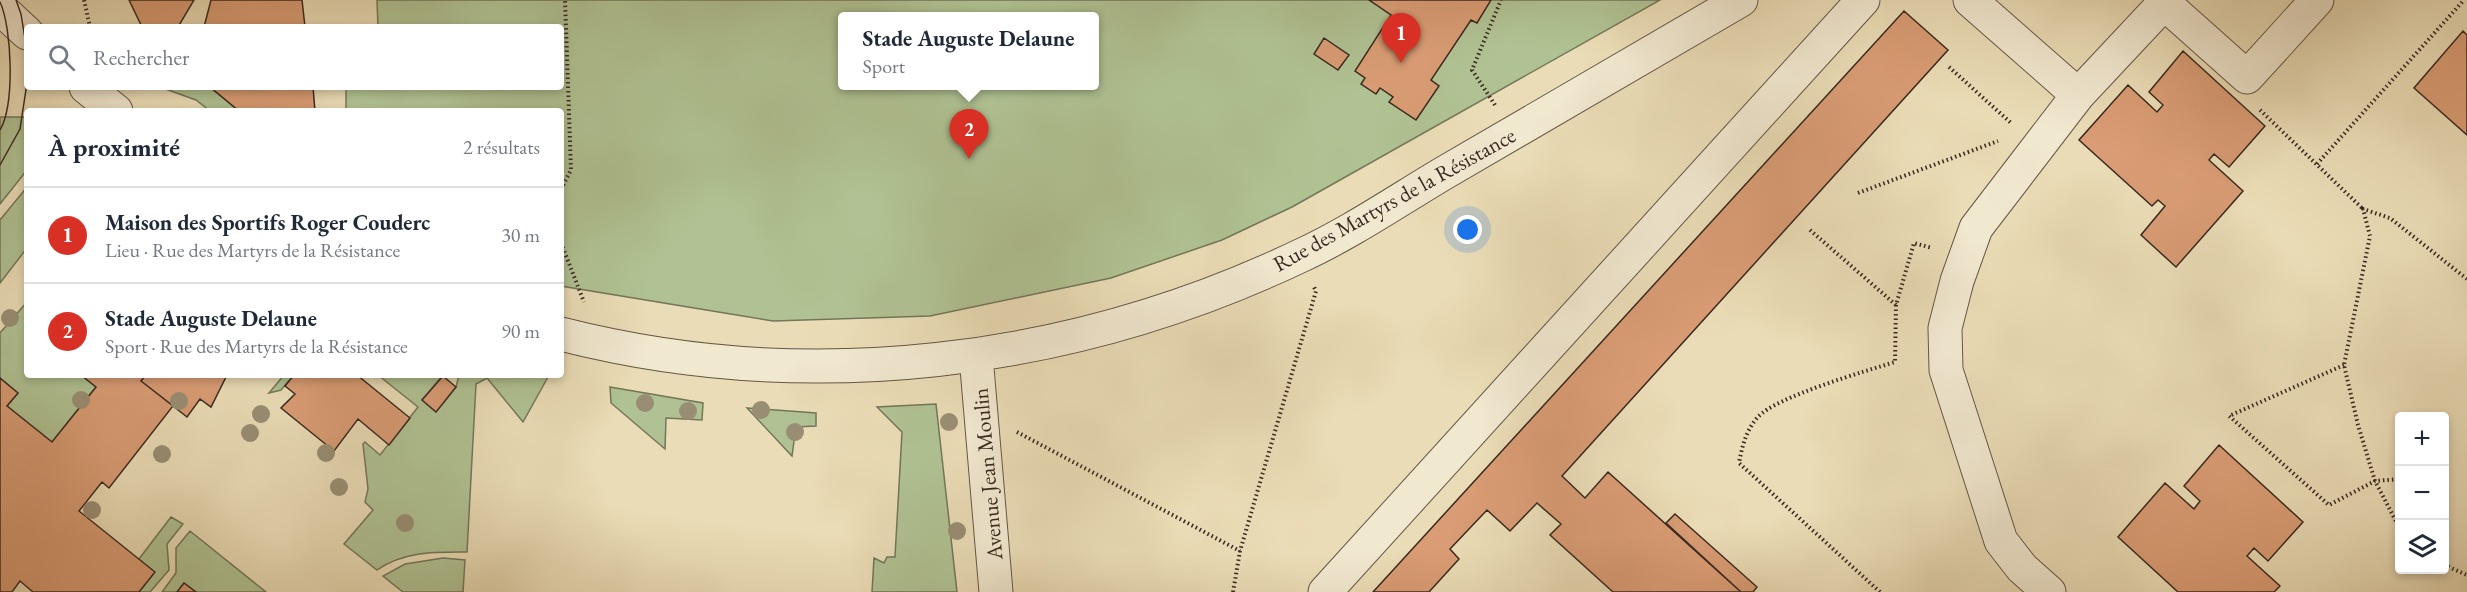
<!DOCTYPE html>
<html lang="fr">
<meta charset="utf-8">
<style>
:root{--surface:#fff;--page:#f6f6f7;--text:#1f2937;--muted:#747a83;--line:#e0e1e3;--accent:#d93025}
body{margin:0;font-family:"EB Garamond",serif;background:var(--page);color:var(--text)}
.controls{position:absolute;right:18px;bottom:18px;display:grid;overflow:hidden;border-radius:6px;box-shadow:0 3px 9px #0003}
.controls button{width:54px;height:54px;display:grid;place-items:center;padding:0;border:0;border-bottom:2px solid var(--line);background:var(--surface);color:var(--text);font:30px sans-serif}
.you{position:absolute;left:1468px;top:230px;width:21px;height:21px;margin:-15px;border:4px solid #fff;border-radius:50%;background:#1a73e8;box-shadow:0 0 0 9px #1a73e833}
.badge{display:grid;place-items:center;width:39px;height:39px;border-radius:50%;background:var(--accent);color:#fff;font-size:20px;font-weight:700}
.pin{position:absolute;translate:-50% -50px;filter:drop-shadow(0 2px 3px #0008)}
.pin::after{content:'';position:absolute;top:32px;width:21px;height:18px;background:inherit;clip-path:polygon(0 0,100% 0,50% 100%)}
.popup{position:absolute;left:838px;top:12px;width:261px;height:78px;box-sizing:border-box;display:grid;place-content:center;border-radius:6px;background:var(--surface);filter:drop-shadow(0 2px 4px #0005);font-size:20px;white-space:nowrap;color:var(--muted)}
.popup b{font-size:22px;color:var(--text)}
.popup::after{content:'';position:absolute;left:50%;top:100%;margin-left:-12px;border:12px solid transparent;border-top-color:var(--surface)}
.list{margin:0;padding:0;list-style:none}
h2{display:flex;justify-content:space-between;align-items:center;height:78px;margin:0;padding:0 24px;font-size:26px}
h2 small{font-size:20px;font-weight:400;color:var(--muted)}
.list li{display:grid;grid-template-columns:39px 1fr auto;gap:18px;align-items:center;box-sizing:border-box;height:96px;padding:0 24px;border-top:2px solid var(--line)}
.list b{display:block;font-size:22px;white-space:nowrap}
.list p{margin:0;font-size:20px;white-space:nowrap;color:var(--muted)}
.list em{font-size:20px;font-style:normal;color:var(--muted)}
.icon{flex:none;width:33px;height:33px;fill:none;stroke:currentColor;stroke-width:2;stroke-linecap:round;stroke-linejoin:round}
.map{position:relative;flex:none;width:2467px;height:592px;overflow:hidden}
.search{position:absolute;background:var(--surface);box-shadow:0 3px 9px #0003;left:24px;top:24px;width:540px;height:66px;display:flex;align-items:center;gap:15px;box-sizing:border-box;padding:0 21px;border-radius:6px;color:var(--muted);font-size:22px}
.panel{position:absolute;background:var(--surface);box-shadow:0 3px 9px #0003;left:24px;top:108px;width:540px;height:270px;border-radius:6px}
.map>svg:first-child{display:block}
.green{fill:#b0c293;stroke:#74765a;stroke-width:1.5;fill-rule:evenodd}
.building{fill:#d99c74;stroke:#392921;stroke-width:1.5}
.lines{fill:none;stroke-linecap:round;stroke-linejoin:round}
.minor-casing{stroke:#655646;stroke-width:35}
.path{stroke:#392921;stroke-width:4;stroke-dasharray:1.5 3;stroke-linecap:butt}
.minor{stroke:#f1e8d0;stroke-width:33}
.tram{stroke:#392921;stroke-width:1.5}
.tree{fill:#998e74}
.labels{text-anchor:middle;stroke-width:4.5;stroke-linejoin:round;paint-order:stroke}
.street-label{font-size:22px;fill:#392921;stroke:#f1e8d0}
</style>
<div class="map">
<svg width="2467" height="592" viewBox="0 0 2467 592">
<rect width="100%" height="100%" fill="#eadcb6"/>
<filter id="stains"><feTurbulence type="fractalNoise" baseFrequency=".00333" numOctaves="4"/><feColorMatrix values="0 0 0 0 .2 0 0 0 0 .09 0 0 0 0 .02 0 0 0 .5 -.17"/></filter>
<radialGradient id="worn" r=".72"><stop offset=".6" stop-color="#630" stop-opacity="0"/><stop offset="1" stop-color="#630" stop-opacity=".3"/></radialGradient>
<!-- green -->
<path class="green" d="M377,0H1660L1292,207L1222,240L1111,278L930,316L773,321L561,286V111H346V87H561V27H378ZM843,16H1095V86H843Z
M160,87H210L239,111H210L196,100Z
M0,117H27V170L0,204Z
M27,187V248L0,283V220Z
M27,302V375H81L96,387L52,442L7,406L18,393L0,378V333Z
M284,375H294L281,390L269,393Z
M378,375H443L422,400L436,412L456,387L459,375L548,377L523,422L487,378L476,384L467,552C435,552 404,551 377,570L344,544L373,510L365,502L368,489L363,444L365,442L380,455L418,407Z
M610,387L703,403L702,420L666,418L665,449L611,403Z
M936,404L957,592H872L874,558L884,563L887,557H895L902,432L877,407Z
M747,408L816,413V426L796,427L792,456Z
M171,517L183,524L167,544L169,570L150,592H139L154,572L139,559Z
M190,531L266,592H196L184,583L177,592H162L176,573V548Z
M443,558L465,560L463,592H403L383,576L405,564Z"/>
<!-- building -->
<path class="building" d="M129,0H194L178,27H142Z
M211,0H302L305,27H204Z
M1369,0H1491L1477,23L1471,20L1431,80L1439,86L1416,120L1389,102L1393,97L1380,88L1376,94L1361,84L1365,78L1355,71L1391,15Z
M1904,11L1948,50L1562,476L1585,498L1608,472L1741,592H1613L1550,535L1561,524L1537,503L1510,531L1487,510L1450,549L1459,559L1429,592H1373Z
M2463,31L2467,35V135L2414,88Z
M1324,38L1349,55L1338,70L1314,54Z
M2183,51L2265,126L2229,167L2214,154L2209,160L2243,191L2176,267L2141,235L2165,206L2158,200L2152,206L2079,140L2128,85L2157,112L2163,105L2149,92Z
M210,87H313L315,111H239Z
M81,375H146L141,381L173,406L109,488L102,482L79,511L155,572L139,592H33L20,581L12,592H0V378L18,393L7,406L52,442L96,387Z
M146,375H227L211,407L200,399L187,417L141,381Z
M294,375L308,377L310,375H357L410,418L389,445L358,419L334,451L281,408L295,394L285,386Z
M443,376L456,387L436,412L422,400Z
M2219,445L2303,522L2268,561L2254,548L2247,556L2280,586L2274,592H2178L2118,537L2165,483L2194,509L2200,501L2184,486Z
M1675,514L1757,587L1753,592H1741L1666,523Z
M184,583L196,592H177Z"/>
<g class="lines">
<!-- minor casing -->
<g class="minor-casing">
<path id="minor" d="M1970,0L2078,95
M2164,3L2247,77L2317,0
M0,8L27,33
M86,87L116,111
M561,334C808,397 1071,365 1300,256C1350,233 1397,201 1444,173C1543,116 1642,58 1741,0
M976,356L996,592
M1325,592L1863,0
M2049,592L2022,568L2001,541L1946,370L1945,328L1957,281L1976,228L2078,95L2167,0"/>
</g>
<!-- path -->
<path class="path" d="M84,0L90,27
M1949,67L2011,123
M1495,105L1472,70L1501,0
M2260,110L2363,209
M2317,164L2464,0
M561,189L571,170L565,0
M1858,193L1998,141
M1810,230L1896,305
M561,243L584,302
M2344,365L2229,416L2329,505L2375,481L2400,479
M1017,432L1240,551
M2400,529L2375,481L2358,425L2344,365L2370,236L2363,209L2390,218L2467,279
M2444,565L2467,575
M1233,592L1240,551L1316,291L1314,287
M1880,592L1739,463C1742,447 1746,430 1758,417C1775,397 1866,371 1895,362L1896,305L1914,243L1932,248"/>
<!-- minor -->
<use href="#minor" class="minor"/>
<!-- tram -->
<path class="tram" d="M16,0L21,14L27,51
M0,2C12,28 15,104 0,130
M0,165L20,129L27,83"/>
</g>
<!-- trees -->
<g class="tree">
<circle cx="10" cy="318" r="9"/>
<circle cx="81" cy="400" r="9"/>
<circle cx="179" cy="401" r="9"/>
<circle cx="645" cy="403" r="9"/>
<circle cx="761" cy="410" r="9"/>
<circle cx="688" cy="411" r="9"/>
<circle cx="261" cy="414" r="9"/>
<circle cx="949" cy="422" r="9"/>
<circle cx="795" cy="432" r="9"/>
<circle cx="250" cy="433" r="9"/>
<circle cx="326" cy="453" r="9"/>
<circle cx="162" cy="454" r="9"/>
<circle cx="339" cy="487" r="9"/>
<circle cx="92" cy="510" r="9"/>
<circle cx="405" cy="523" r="9"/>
<circle cx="957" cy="531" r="9"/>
</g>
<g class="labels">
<!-- street labels -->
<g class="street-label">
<text transform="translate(1394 199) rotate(-29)" y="8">Rue des Martyrs de la Résistance</text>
<text transform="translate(987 474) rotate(-95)" y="8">Avenue Jean Moulin</text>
</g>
</g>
<rect width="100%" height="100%" filter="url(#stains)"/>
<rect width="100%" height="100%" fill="url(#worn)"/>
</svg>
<div class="controls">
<button>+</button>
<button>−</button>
<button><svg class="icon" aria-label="layers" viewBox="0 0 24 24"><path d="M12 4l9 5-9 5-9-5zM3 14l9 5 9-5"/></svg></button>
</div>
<div class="you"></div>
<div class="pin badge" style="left:1401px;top:63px">1</div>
<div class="pin badge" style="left:969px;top:159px">2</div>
<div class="popup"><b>Stade Auguste Delaune</b>Sport</div>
<div class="search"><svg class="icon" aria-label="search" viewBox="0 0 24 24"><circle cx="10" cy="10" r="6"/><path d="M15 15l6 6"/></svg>Rechercher</div>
<section class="panel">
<h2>À proximité<small>2 résultats</small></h2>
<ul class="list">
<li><span class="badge">1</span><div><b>Maison des Sportifs Roger Couderc</b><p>Lieu · Rue des Martyrs de la Résistance</p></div><em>30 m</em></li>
<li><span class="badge">2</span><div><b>Stade Auguste Delaune</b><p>Sport · Rue des Martyrs de la Résistance</p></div><em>90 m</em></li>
</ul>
</section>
</div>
